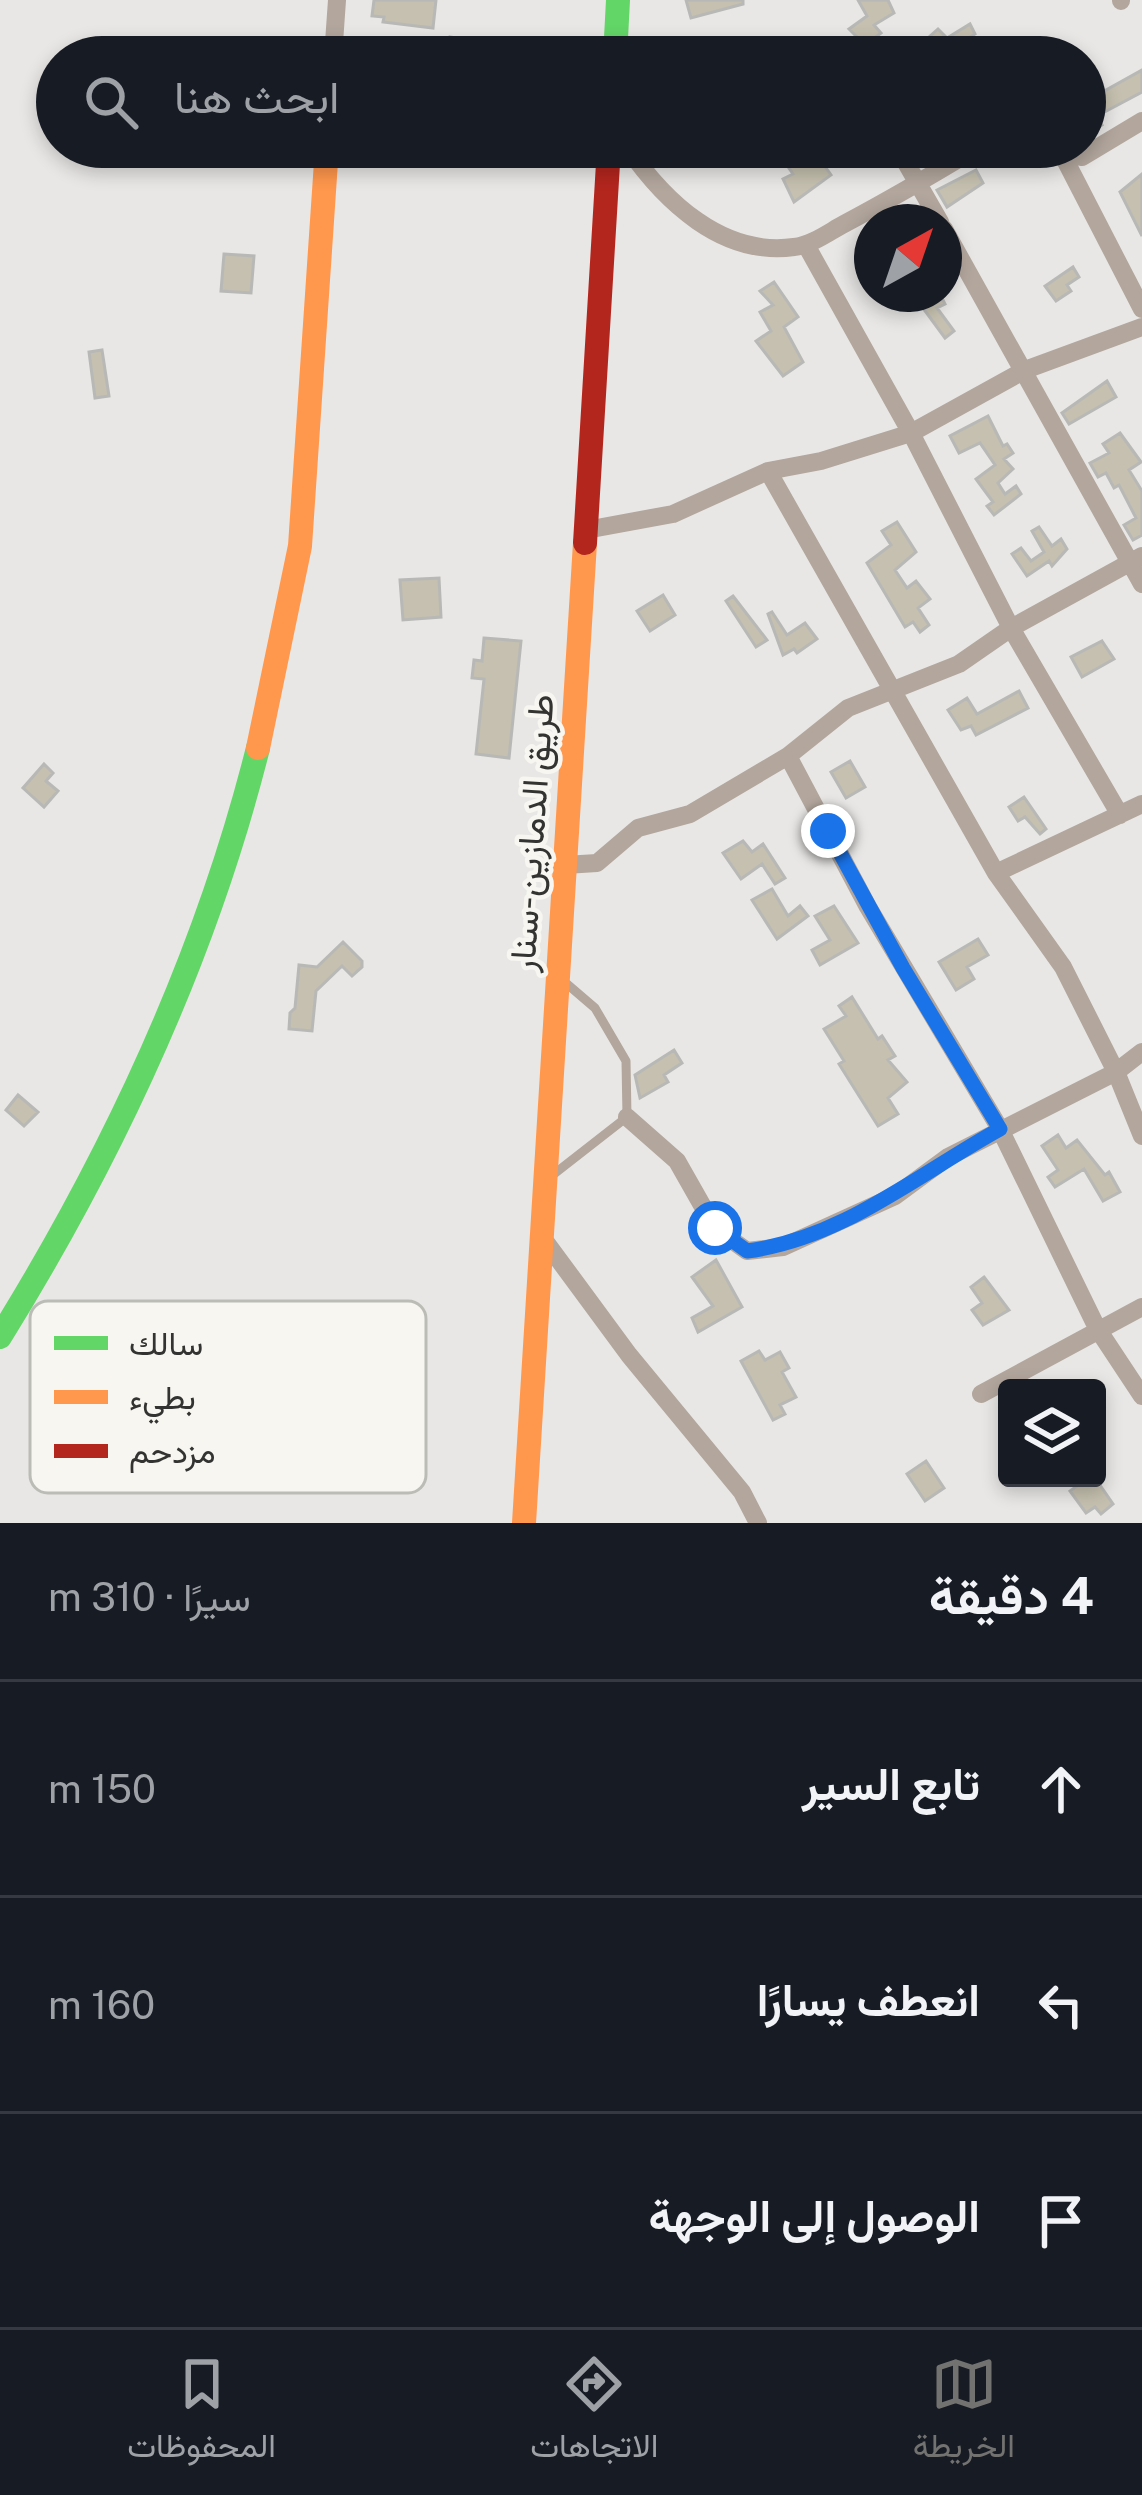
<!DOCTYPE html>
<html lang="ar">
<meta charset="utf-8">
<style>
:root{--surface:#171b24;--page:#20242c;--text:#f1f3f6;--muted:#9ea1a6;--line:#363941;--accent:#727270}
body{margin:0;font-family:"Public Sans",Vazirmatn,sans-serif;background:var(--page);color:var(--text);direction:rtl}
.controls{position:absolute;right:36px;bottom:36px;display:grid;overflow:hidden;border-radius:12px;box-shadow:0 6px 18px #0003}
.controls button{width:108px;height:108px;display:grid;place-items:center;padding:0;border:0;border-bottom:3px solid var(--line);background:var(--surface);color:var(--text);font:60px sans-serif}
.compass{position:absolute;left:854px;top:204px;width:108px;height:108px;border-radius:50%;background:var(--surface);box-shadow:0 6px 18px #0003;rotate:40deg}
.stop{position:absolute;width:36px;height:36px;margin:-27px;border:9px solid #1a73e8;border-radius:50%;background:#fff}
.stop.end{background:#1a73e8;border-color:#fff;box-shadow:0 3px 12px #0008}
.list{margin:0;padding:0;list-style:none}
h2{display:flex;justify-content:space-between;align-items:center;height:156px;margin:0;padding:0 48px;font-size:51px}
h2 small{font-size:39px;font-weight:400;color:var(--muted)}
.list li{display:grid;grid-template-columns:78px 1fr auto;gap:36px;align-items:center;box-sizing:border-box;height:216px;padding:0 48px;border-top:3px solid var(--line)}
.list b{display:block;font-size:45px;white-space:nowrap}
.list em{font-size:39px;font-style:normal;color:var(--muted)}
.icon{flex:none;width:66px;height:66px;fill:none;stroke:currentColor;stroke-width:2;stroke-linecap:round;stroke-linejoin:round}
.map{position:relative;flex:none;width:1142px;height:1523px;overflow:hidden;direction:ltr}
.search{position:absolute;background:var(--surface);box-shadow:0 6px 18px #0003;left:36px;right:36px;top:36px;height:132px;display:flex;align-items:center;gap:30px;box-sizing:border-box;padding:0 42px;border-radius:66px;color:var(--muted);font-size:45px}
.sheet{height:804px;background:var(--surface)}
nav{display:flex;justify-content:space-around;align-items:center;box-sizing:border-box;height:168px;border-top:3px solid var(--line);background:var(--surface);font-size:33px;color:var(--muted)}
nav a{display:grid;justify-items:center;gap:6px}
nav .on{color:var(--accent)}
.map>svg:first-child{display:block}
.building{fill:#c5c0af;stroke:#b8b8b6;stroke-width:3}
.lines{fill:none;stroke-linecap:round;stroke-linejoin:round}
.lane{stroke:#b2a69d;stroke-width:9}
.street{stroke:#b2a69d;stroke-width:18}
.fast{stroke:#63d668;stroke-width:24}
.slow{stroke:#ff974d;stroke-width:24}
.jam{stroke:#b3261e;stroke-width:24}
.route{stroke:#1a73e8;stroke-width:15}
.labels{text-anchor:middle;stroke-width:9;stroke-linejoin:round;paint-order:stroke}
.street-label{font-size:36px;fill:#333331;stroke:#f7f6f1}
.key{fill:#f7f6f1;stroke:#bcbcb7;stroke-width:3}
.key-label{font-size:33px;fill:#333331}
</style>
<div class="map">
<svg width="1142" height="1523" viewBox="0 0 1142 1523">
<rect width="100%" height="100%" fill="#e8e7e5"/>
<!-- building -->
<path class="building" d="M374,0H436L433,28L383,22L384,17L372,16Z
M686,0H743V4L691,18Z
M858,0H888L894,13L874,25L881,33L865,45L849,29L867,16Z
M970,24L975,34L937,57H885L907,41L912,52L938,29L947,38Z
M450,37L481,42L478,57H447Z
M1142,70V92L1097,116L1102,125L1085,135V95L1088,100Z
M797,150L809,165L819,158L831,175L794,202L783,179L793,174L784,161Z
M976,170L983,183L947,207L937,190Z
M1142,174V236L1120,192Z
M224,254L254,256L251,293L221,291Z
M1073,267L1079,277L1067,285L1071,291L1056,301L1045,286Z
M774,282L798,317L784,327L803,362L783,376L756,341L771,331L760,312L773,305L760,291Z
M940,294L945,304L937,308L954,331L945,338L920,304Z
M102,350L109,396L95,398L89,352Z
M1107,381L1116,397L1069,424L1062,413Z
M988,416L1003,446L1007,444L1013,453L1004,459L1013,469L998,483L1005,494L1016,486L1021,494L994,515L987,506L993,502L976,479L995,465L980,443L959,453L950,436Z
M1120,433L1141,462L1129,470L1142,491V535L1133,540L1124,525L1136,518L1119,485L1114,488L1106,473L1098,477L1090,463L1109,453L1103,444Z
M897,522L916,552L895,570L907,588L916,581L930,599L918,608L929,625L920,632L913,622L905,627L867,563L891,545L882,531Z
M1039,527L1052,546L1061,539L1067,549L1052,566L1049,561L1027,576L1012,554L1021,548L1031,561L1044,552L1032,531Z
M439,578L441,617L403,620L400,580Z
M663,595L675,615L650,631L637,611Z
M733,596L767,640L756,647L726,601Z
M772,612L787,635L805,623L817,639L797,653L794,649L783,655L768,614Z
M484,638L521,641L509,758L476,754L484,679L472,678L474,660L482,661Z
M1102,641L1114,659L1082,677L1071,657Z
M1019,691L1028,708L976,735L971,726L961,730L948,710L967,698L977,714Z
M850,761L865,787L846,798L831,772Z
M44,764L53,773L46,781L58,791L44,807L23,788Z
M1024,797L1046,829L1040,834L1025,817L1018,821L1009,807Z
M743,841L752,852L763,844L785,878L775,884L762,864L741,879L723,853Z
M772,889L788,916L800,906L808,916L777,939L752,900Z
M834,906L858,943L820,965L812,950L830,940L815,916Z
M978,939L988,955L967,967L974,979L956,990L939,962Z
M343,942L362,961V967L352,976L342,966L316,991L312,1031L289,1029L290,1013L295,1008L299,965L317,967Z
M852,997L878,1039L882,1036L895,1056L888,1060L907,1082L888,1098L898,1114L878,1126L839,1064L844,1061L824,1029L846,1016L839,1006Z
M674,1050L682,1063L664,1075L668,1082L640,1098L635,1075Z
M18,1095L38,1112L24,1126L6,1110Z
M1058,1135L1066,1148L1077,1140L1105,1175L1109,1172L1120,1192L1103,1201L1084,1169L1055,1187L1048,1177L1058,1170L1042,1146Z
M716,1260L742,1307L698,1332L692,1318L713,1306L692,1277Z
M984,1277L1009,1310L983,1325L972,1310L982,1303L971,1287Z
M759,1351L765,1360L780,1352L789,1368L782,1372L796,1397L780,1405L785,1414L773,1420L741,1361Z
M926,1461L944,1488L925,1501L907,1474Z
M1088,1478H1095L1113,1504L1101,1514L1095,1507L1086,1513L1070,1491Z"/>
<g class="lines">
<!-- lane -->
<path class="lane" d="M554,1174L627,1117L626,1061L595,1008L567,984"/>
<!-- street -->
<path class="street" d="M1121,0V1
M333,57L337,0
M743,57L783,47L814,57
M627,147C664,201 722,257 794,247C812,245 829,232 844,224C889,200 932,175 975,149
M897,147L940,222
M933,147L937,150H969
M1054,149L1082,157L1142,121
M1061,152L1142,309
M944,229L1142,584
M806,245L911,433L1011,628L1120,815
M768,471L996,873L1063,967L1116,1072L1142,1136
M586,530L673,514L768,471L821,461L911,433L1025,370L1142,327
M788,756L868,907L1000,1129L1097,1328L1142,1396
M565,865L597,863L638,828L690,814L788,756L848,708L959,664L1011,628L1142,556
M996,873L1142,804
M627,1117L677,1161L715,1228L747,1251L783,1247L895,1196L948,1157L1116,1072L1142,1052
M545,1241L629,1355L742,1492L758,1523
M981,1394L1142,1307"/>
<!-- fast -->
<path class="fast" d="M615,57L618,0
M0,1337C114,1153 205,959 258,748"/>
<!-- slow -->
<path class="slow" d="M258,748L300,546L327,147
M524,1523L585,543"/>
<!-- jam -->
<path class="jam" d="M585,543L609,147"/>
</g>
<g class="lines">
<!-- route -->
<path class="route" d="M715,1228L747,1251C842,1239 918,1174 1000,1129L903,968L828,831"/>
</g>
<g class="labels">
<!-- street labels -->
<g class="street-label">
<text transform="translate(531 833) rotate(-86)" y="13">طريق الدمازين-سنار</text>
</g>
</g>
<!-- legend -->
<rect x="30" y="1301" width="396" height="192" rx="18" class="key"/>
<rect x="54" y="1336" width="54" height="14" fill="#63d668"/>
<rect x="54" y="1390" width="54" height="14" fill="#ff974d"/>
<rect x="54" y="1444" width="54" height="14" fill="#b3261e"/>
<g class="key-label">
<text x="129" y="1355">سالك</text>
<text x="129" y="1409">بطيء</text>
<text x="129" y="1463">مزدحم</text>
</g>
</svg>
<div class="controls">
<button><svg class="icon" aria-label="layers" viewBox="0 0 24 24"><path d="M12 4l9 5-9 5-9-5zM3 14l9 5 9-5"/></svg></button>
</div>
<svg class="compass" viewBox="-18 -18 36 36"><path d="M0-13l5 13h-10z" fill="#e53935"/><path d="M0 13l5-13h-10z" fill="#9ea1a6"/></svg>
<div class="stop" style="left:715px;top:1228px"></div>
<div class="stop end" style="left:828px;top:831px"></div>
<div class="search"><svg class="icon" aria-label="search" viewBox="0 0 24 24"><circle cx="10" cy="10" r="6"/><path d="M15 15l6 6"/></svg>ابحث هنا</div>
</div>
<section class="sheet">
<h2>4 دقيقة<small>سيرًا · 310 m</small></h2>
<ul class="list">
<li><svg class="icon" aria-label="ahead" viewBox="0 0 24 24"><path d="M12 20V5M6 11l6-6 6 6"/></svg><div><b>تابع السير</b></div><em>150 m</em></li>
<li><svg class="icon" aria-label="left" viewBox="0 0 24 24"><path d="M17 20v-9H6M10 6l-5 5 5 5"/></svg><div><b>انعطف يسارًا</b></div><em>160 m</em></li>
<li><svg class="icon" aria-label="arrive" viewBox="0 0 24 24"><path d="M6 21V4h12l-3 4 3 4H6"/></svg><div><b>الوصول إلى الوجهة</b></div></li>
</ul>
</section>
<nav>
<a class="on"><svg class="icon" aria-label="map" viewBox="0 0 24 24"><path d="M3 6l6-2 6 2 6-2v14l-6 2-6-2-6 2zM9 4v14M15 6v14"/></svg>الخريطة</a>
<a><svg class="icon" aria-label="directions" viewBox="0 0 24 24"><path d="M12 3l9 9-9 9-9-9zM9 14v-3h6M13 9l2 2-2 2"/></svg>الاتجاهات</a>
<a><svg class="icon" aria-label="saved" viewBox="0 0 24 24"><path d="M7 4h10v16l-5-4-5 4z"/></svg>المحفوظات</a>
</nav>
